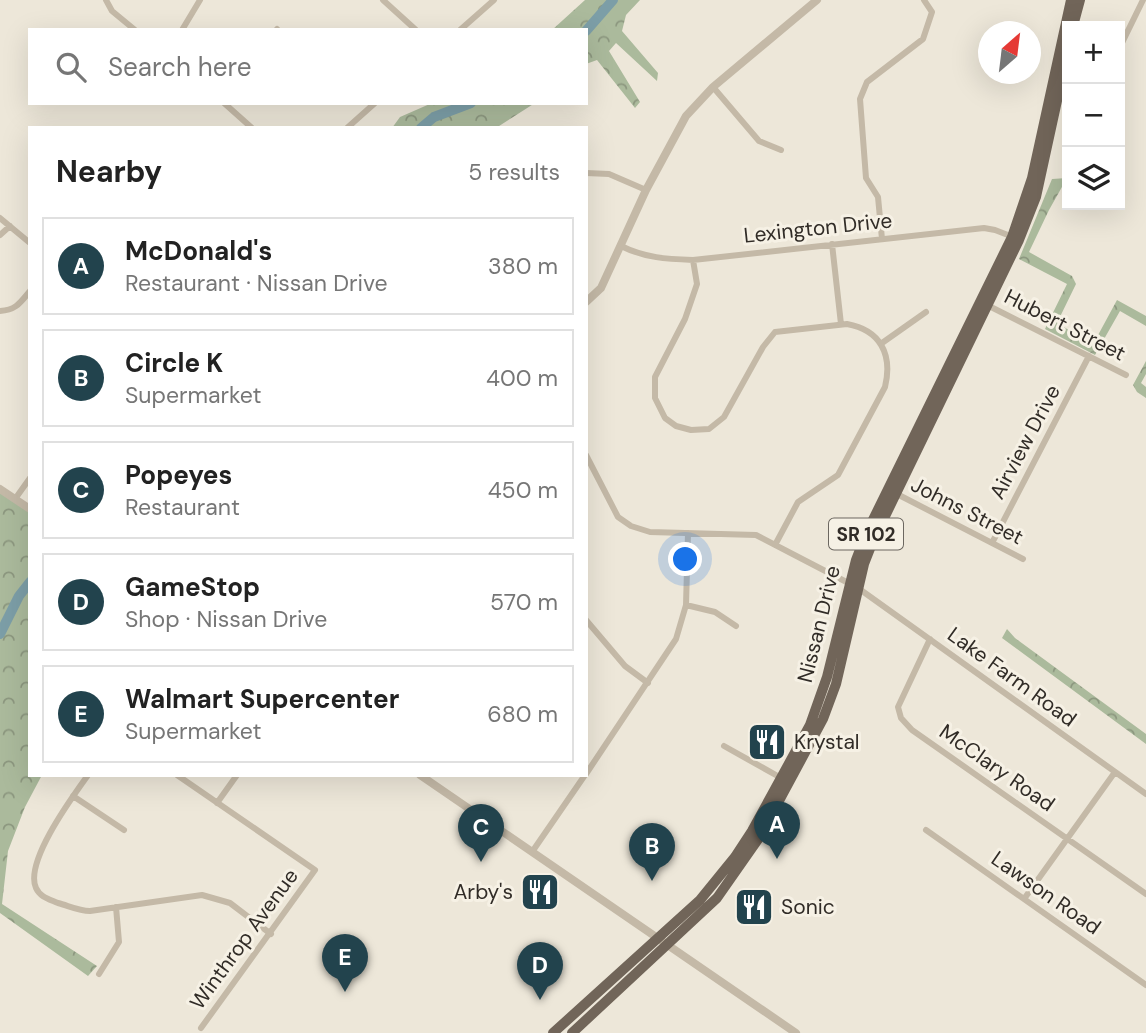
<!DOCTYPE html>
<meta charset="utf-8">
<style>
:root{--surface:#fff;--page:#f2f2f2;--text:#222;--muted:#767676;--line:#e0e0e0;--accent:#22434d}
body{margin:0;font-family:"DM Sans",sans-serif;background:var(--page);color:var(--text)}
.controls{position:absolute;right:21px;top:21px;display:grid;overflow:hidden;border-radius:0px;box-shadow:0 7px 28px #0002}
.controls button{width:63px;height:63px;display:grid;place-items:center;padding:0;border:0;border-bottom:2px solid var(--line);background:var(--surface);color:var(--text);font:35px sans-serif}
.compass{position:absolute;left:978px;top:21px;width:63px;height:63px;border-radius:50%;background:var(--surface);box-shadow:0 7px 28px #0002;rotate:28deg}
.you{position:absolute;left:686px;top:560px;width:24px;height:24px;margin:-18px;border:5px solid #fff;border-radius:50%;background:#1a73e8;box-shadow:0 0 0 10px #1a73e833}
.badge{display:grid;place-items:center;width:46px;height:46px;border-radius:50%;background:var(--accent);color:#fff;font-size:23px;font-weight:700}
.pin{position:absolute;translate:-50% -58px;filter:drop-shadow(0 2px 4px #0008)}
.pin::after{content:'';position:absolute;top:37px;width:24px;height:21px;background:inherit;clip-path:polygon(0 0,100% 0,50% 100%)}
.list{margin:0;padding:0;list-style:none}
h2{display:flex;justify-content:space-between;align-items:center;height:91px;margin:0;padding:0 28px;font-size:30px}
h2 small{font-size:23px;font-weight:400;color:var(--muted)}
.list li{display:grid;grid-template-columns:46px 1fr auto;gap:21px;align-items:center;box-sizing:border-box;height:98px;margin:0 14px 14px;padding:0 14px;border:2px solid var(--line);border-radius:0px}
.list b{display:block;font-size:26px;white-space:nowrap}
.list p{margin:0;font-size:23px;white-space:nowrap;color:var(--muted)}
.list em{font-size:23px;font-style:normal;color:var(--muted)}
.icon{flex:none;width:38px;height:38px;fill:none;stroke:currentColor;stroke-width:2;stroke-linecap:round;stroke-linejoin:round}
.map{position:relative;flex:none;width:1146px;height:1033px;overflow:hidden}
.search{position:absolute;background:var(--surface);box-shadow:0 7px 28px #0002;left:28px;top:28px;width:560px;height:77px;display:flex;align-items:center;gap:18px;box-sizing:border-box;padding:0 24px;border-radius:0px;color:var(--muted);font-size:26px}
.panel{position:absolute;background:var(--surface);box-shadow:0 7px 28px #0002;left:28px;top:126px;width:560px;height:651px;border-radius:0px}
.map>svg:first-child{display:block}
.forest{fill:url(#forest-crowns)}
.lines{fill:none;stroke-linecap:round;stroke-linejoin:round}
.river{stroke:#7c9ea7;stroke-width:10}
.minor{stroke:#c4b9a7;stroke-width:6}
.tertiary{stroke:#c4b9a7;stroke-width:8}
.primary{stroke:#716559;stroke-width:10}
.labels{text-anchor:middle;stroke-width:6;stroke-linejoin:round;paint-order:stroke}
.shield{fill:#f6f1e5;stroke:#6c6760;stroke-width:2}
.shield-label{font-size:19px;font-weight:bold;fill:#312c27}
.street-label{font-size:21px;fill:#312c27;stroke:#f6f1e5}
.poi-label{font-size:21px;fill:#312c27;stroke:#f6f1e5;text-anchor:start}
</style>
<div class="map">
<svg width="1146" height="1033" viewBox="0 0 1146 1033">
<defs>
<pattern id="forest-crowns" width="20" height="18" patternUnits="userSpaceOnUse" patternTransform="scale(1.75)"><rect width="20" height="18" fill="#abba9c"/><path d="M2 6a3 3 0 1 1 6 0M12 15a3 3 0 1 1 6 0" fill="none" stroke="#8c977f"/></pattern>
</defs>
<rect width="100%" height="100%" fill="#ede7d9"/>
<!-- forest -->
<path class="forest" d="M585,0H640L626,15L622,31L658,73L657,81L616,43L609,51L640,102L635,108L597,60L586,64V30H552Z
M432,103H535L496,128H392L400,117Z
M1067,178L1049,210L1029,252L1072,276L1076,284L1057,323L1079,336L1097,337L1117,300L1146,316V326L1120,311L1095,355L1045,329L1067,284L1019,259L1052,179Z
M1146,361V374L1141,383L1146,387V398L1137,392L1133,385Z
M0,489L30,509V775H42L25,807L8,851L2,904L97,966L88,976L0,913Z
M1007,629L1015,638L1146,734V744L1002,638Z"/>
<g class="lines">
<!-- river -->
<path class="river" d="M586,31L613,0
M421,128L434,117L471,103
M0,634L19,596L30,582"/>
<!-- minor -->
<path class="minor" d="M106,0L112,11L135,30
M383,0L416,30
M277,29L278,30
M182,30L200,0
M460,30L494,0
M1120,47L1143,0
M713,87L759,141L781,150
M224,103L252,128
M347,128L375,103
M586,173L609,174L646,190
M0,218L30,243
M0,235L10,226
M882,239L878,197L866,178L860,99L867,82L923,39L932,12L924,0
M832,244L841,324
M621,246C645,258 667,259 693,260L984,228L995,230L1013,237
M693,260L697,284L685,319L655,377V398L665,418L676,426L691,430L709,429L724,417L763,347L775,332L847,324C880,330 893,354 885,387L838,475L798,502L775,545
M989,306L1126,375
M0,311C16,310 20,303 30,291
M882,343L926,312
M586,455L618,517L631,526L650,532L756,535L858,588L1146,794
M895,493L1023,559
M15,499L30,478
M992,543L1089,356
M686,605L715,612L736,626
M586,620L625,666L648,683
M930,639L898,707L901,718L912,730L1146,894
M724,746L783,779
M586,774L676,639L686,605L688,533
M88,775C73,796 24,862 36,888C40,897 49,899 58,903C69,906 79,911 90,911L202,895L230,903L271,934
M177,775L315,870L201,1028
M73,796L124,830
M217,803L237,775
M926,830L1146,985
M532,852L585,775
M1024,899L1115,772
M99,974L119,942L116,907"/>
<!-- tertiary -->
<path class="tertiary" d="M586,302L601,288L646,190L686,116L713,87L817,0
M0,489L30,509
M420,775L796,1033"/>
<!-- primary -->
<path class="primary" d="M1073,26L1080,0
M553,1033L700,900L735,857L752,831L810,725L827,677L856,560L866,534L1012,237L1032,178L1071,0
M572,1033L717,898L759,838L823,719L836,684L864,564L873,541L1019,240L1036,197L1067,55"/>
</g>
<!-- icons -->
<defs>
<g id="restaurant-square" transform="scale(2.0125)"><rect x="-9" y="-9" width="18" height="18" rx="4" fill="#22434d" stroke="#f6f1e5"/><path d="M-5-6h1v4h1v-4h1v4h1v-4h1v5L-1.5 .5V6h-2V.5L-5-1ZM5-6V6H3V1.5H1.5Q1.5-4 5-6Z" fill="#fff"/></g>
</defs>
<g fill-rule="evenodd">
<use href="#restaurant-square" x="767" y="742"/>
<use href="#restaurant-square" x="540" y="892"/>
<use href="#restaurant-square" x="754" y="907"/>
</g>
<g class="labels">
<!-- shield labels -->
<rect class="shield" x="829" y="518.5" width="74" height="31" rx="5"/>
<g class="shield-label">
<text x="866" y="541">SR 102</text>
</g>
<!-- street labels -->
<g class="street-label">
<text transform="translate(818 228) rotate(-6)" y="7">Lexington Drive</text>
<text transform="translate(1065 325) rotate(27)" y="7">Hubert Street</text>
<text transform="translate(1025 442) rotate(-62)" y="7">Airview Drive</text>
<text transform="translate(967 511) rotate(27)" y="7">Johns Street</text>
<text transform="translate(819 624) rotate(-76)" y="7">Nissan Drive</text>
<text transform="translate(1012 677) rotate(36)" y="7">Lake Farm Road</text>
<text transform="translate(997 768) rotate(35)" y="7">McClary Road</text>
<text transform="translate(1046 893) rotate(35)" y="7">Lawson Road</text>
<text transform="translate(244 939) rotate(-54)" y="7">Winthrop Avenue</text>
</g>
<!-- poi labels -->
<g class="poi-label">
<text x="794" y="749">Krystal</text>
<text x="513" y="899" text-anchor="end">Arby's</text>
<text x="781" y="914">Sonic</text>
</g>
</g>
</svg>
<div class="controls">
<button>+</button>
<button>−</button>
<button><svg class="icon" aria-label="layers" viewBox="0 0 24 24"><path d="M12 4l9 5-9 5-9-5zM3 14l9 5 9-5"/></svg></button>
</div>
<svg class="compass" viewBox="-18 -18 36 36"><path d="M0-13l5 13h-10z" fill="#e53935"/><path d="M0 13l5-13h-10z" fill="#767676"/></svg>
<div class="you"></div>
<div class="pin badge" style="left:777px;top:859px">A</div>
<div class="pin badge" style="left:652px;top:881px">B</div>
<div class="pin badge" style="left:481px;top:862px">C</div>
<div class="pin badge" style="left:540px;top:1000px">D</div>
<div class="pin badge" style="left:345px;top:992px">E</div>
<div class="search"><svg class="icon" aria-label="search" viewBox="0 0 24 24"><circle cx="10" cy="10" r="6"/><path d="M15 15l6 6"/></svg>Search here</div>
<section class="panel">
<h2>Nearby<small>5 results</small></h2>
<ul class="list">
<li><span class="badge">A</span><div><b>McDonald's</b><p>Restaurant · Nissan Drive</p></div><em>380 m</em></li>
<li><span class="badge">B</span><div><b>Circle K</b><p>Supermarket</p></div><em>400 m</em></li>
<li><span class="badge">C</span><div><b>Popeyes</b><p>Restaurant</p></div><em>450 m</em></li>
<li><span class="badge">D</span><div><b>GameStop</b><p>Shop · Nissan Drive</p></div><em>570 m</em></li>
<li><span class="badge">E</span><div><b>Walmart Supercenter</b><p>Supermarket</p></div><em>680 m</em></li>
</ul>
</section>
</div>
